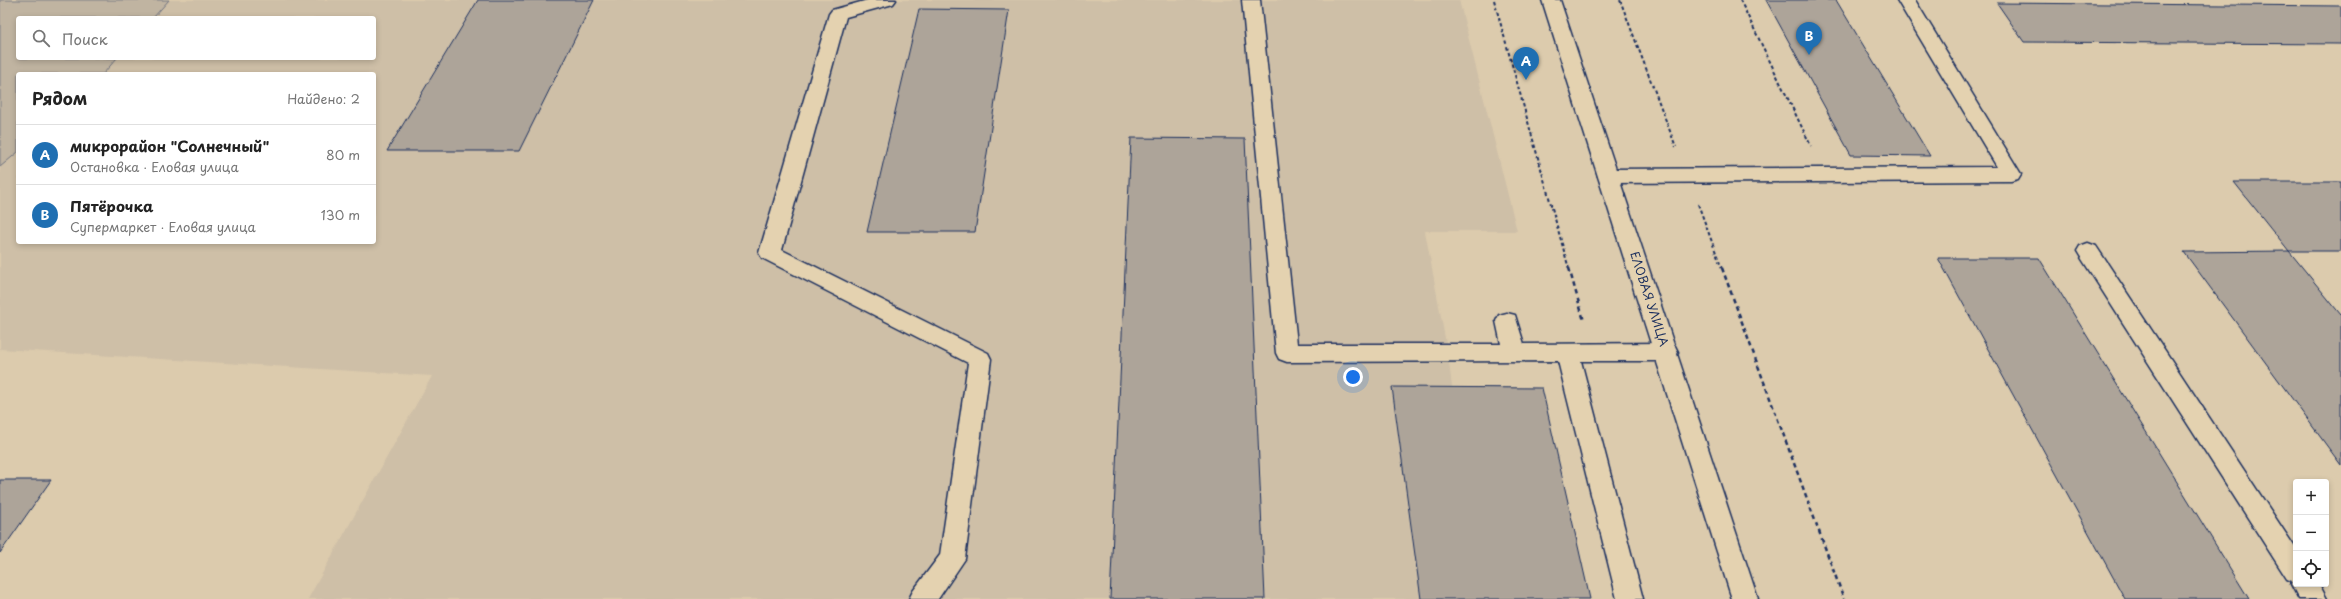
<!DOCTYPE html>
<html lang="ru">
<meta charset="utf-8">
<style>
:root{--surface:#fff;--page:#f2f2f2;--text:#222;--muted:#767676;--line:#e0e0e0;--accent:#1f6fb2}
body{margin:0;font-family:"Playpen Sans",sans-serif;background:var(--page);color:var(--text)}
.controls{position:absolute;right:12px;bottom:12px;display:grid;overflow:hidden;border-radius:4px;box-shadow:0 2px 6px #0003}
.controls button{width:36px;height:36px;display:grid;place-items:center;padding:0;border:0;border-bottom:1px solid var(--line);background:var(--surface);color:var(--text);font:20px sans-serif}
.you{position:absolute;left:1353px;top:377px;width:14px;height:14px;margin:-10px;border:3px solid #fff;border-radius:50%;background:#1a73e8;box-shadow:0 0 0 6px #1a73e833}
.badge{display:grid;place-items:center;width:26px;height:26px;border-radius:50%;background:var(--accent);color:#fff;font-size:13px;font-weight:700}
.pin{position:absolute;translate:-50% -33px;filter:drop-shadow(0 1px 2px #0008)}
.pin::after{content:'';position:absolute;top:21px;width:14px;height:12px;background:inherit;clip-path:polygon(0 0,100% 0,50% 100%)}
.list{margin:0;padding:0;list-style:none}
h2{display:flex;justify-content:space-between;align-items:center;height:52px;margin:0;padding:0 16px;font-size:17px}
h2 small{font-size:13px;font-weight:400;color:var(--muted)}
.list li{display:grid;grid-template-columns:26px 1fr auto;gap:12px;align-items:center;box-sizing:border-box;height:60px;padding:0 16px;border-top:1px solid var(--line)}
.list b{display:block;font-size:15px;white-space:nowrap}
.list p{margin:0;font-size:13px;white-space:nowrap;color:var(--muted)}
.list em{font-size:13px;font-style:normal;color:var(--muted)}
.icon{flex:none;width:22px;height:22px;fill:none;stroke:currentColor;stroke-width:2;stroke-linecap:round;stroke-linejoin:round}
.map{position:relative;flex:none;width:2341px;height:599px;overflow:hidden}
.search{position:absolute;background:var(--surface);box-shadow:0 2px 6px #0003;left:16px;top:16px;width:360px;height:44px;display:flex;align-items:center;gap:10px;box-sizing:border-box;padding:0 14px;border-radius:4px;color:var(--muted);font-size:15px}
.panel{position:absolute;background:var(--surface);box-shadow:0 2px 6px #0003;left:16px;top:72px;width:360px;height:172px;border-radius:4px}
.map>svg:first-child{display:block}
.built{fill:#cebfa7;fill-rule:evenodd}
.green{fill:#c0b4a1;stroke:#6e7280}
.building{fill:#ada499;stroke:#1b2f5e}
.lines{fill:none;stroke-linecap:round;stroke-linejoin:round}
.lane-casing{stroke:#1b2f5e;stroke-width:3}
.primary-casing{stroke:#1b2f5e;stroke-width:3}
.path-far1{stroke:#1b2f5e;stroke-width:2;stroke-dasharray:3.5 2.5;stroke-linecap:butt}
.path{stroke:#1b2f5e;stroke-width:2.5;stroke-dasharray:4.5 3.5;stroke-linecap:butt}
.lane{fill:#e4d2b0;fill-rule:evenodd}
.primary{fill:#e4d2b0;fill-rule:evenodd}
.labels{text-anchor:middle;stroke-width:4;stroke-linejoin:round;paint-order:stroke}
.street-label{font-size:12px;fill:#1b2f5e;stroke:#e4d2b0}
</style>
<div class="map">
<svg width="2341" height="599" viewBox="0 0 2341 599">
<rect width="100%" height="100%" fill="#dccbad"/>
<filter id="ink" filterUnits="userSpaceOnUse"><feTurbulence type="fractalNoise" baseFrequency=".025" numOctaves="2"/><feDisplacementMap in="SourceGraphic" scale="8" xChannelSelector="R" yChannelSelector="G"/><feConvolveMatrix kernelMatrix="1 2 1 2 8 2 1 2 1" color-interpolation-filters="sRGB"/></filter>
<g filter="url(#ink)">
<!-- built -->
<path class="built" d="M0,0H1459L1517,231H1425L1448,354L1452,387L1542,388L1590,599H308L432,376L0,349ZM18,18H374V58H18ZM18,74H374V242H18Z"/>
<!-- green -->
<path class="green" d="M0,0H169L153,18H18V58H117L103,74H18V152L0,167Z"/>
<!-- building -->
<path class="building" d="M478,0H594L519,151H387Z
M1766,0H1836L1930,156L1851,155Z
M1997,3L2341,6V44L2024,42Z
M919,9L1009,10L975,232H867Z
M1131,138L1245,139L1265,599H1110Z
M2234,182H2341V251H2289Z
M2289,251L2341,315V465L2184,252Z
M1938,258H2039L2249,599H2125Z
M1392,387L1542,388L1590,599H1421Z
M0,480H51L0,553Z"/>
<g class="lines">
<!-- lane casing -->
<g class="lane-casing">
<path id="lane" d="M868,0H896L893,4L846,17L782,250L988,353L991,359L965,559L938,599H909L913,591L940,555L968,363L762,258L759,253L829,14L832,10Z
M1242,0H1260L1297,344H1501L1496,321L1499,315L1507,313L1515,315L1524,344L1667,343L1675,346L1678,352L1675,358L1667,361H1581L1643,599H1617L1558,361L1287,362L1279,359L1276,353Z
M1897,0H1915L2021,174L2018,179L2011,181L1608,183L1601,181L1598,176L1601,171L1608,169L1997,167Z
M2088,243L2096,246L2296,549V584H2319L2327,599H2299L2291,584L2292,581L2287,579L2080,256L2077,251L2080,246Z"/>
</g>
<!-- primary casing -->
<g class="primary-casing">
<path id="primary" d="M1542,0H1560L1758,599H1732Z"/>
</g>
<!-- path-far1 -->
<path class="path-far1" d="M1494,0L1569,269
M1620,0L1676,147
M1740,0L1811,146
M1698,204L1722,269"/>
<!-- path -->
<path class="path" d="M1569,268L1584,321
M1722,268L1844,599"/>
<!-- lane -->
<use href="#lane" class="lane"/>
<!-- primary -->
<use href="#primary" class="primary"/>
</g>
</g>
<g class="labels">
<!-- street labels -->
<g class="street-label">
<text transform="translate(1649 299) rotate(72)" y="4">ЕЛОВАЯ УЛИЦА</text>
</g>
</g>
</svg>
<div class="controls">
<button>+</button>
<button>−</button>
<button><svg class="icon" aria-label="locate" viewBox="0 0 24 24"><circle cx="12" cy="12" r="6"/><path d="M12 2v4M12 18v4M2 12h4M18 12h4"/></svg></button>
</div>
<div class="you"></div>
<div class="pin badge" style="left:1526px;top:80px">A</div>
<div class="pin badge" style="left:1809px;top:55px">B</div>
<div class="search"><svg class="icon" aria-label="search" viewBox="0 0 24 24"><circle cx="10" cy="10" r="6"/><path d="M15 15l6 6"/></svg>Поиск</div>
<section class="panel">
<h2>Рядом<small>Найдено: 2</small></h2>
<ul class="list">
<li><span class="badge">A</span><div><b>микрорайон &quot;Солнечный&quot;</b><p>Остановка · Еловая улица</p></div><em>80 m</em></li>
<li><span class="badge">B</span><div><b>Пятёрочка</b><p>Супермаркет · Еловая улица</p></div><em>130 m</em></li>
</ul>
</section>
</div>
